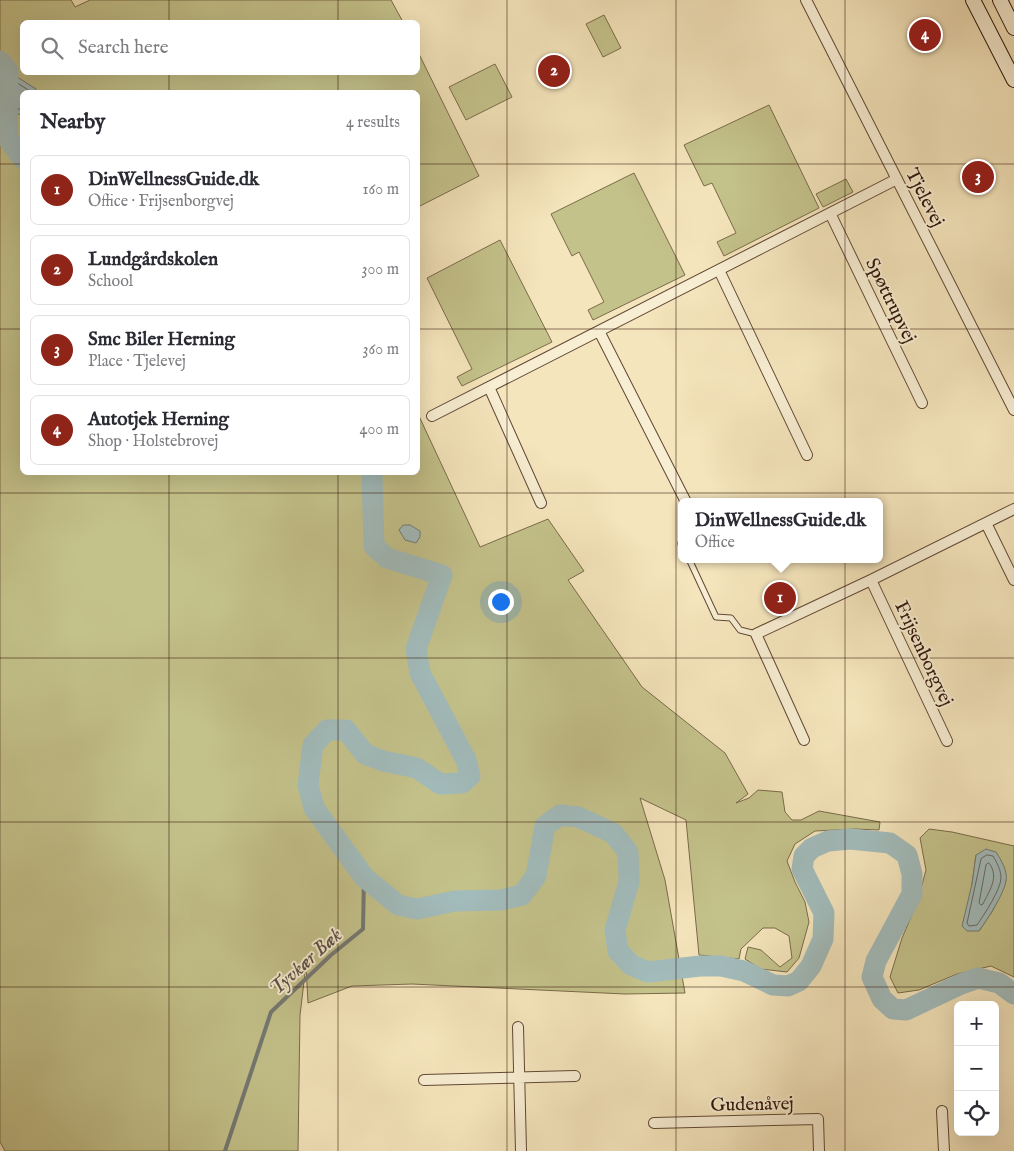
<!DOCTYPE html>
<meta charset="utf-8">
<style>
:root{--surface:#fff;--page:#f7f7f7;--text:#2b2b33;--muted:#7c7c81;--line:#e1e1e2;--accent:#8f2418}
body{margin:0;font-family:"IM FELL English",serif;background:var(--page);color:var(--text)}
.controls{position:absolute;right:15px;bottom:15px;display:grid;overflow:hidden;border-radius:8px;box-shadow:0 5px 20px #0002}
.controls button{width:45px;height:45px;display:grid;place-items:center;padding:0;border:0;border-bottom:1px solid var(--line);background:var(--surface);color:var(--text);font:25px sans-serif}
.you{position:absolute;left:500px;top:601px;width:18px;height:18px;margin:-12px;border:4px solid #fff;border-radius:50%;background:#1a73e8;box-shadow:0 0 0 8px #1a73e833}
.badge{display:grid;place-items:center;width:32px;height:32px;border-radius:50%;background:var(--accent);color:#fff;font-size:16px;font-weight:700}
.pin{position:absolute;translate:-50% -50%;border:2px solid #fff;box-shadow:0 1px 5px #0006}
.popup{position:absolute;left:678px;top:498px;width:205px;height:65px;box-sizing:border-box;display:grid;place-content:center;border-radius:8px;background:var(--surface);filter:drop-shadow(0 1px 4px #0005);font-size:16px;white-space:nowrap;color:var(--muted)}
.popup b{font-size:19px;color:var(--text)}
.popup::after{content:'';position:absolute;left:50%;top:100%;margin-left:-10px;border:10px solid transparent;border-top-color:var(--surface)}
.list{margin:0;padding:0;list-style:none}
h2{display:flex;justify-content:space-between;align-items:center;height:65px;margin:0;padding:0 20px;font-size:21px}
h2 small{font-size:16px;font-weight:400;color:var(--muted)}
.list li{display:grid;grid-template-columns:32px 1fr auto;gap:15px;align-items:center;box-sizing:border-box;height:70px;margin:0 10px 10px;padding:0 10px;border:1px solid var(--line);border-radius:8px}
.list b{display:block;font-size:19px;white-space:nowrap}
.list p{margin:0;font-size:16px;white-space:nowrap;color:var(--muted)}
.list em{font-size:16px;font-style:normal;color:var(--muted)}
.icon{flex:none;width:28px;height:28px;fill:none;stroke:currentColor;stroke-width:2;stroke-linecap:round;stroke-linejoin:round}
.map{position:relative;flex:none;width:1014px;height:1151px;overflow:hidden}
.search{position:absolute;background:var(--surface);box-shadow:0 5px 20px #0002;left:20px;top:20px;width:400px;height:55px;display:flex;align-items:center;gap:12px;box-sizing:border-box;padding:0 18px;border-radius:8px;color:var(--muted);font-size:19px}
.panel{position:absolute;background:var(--surface);box-shadow:0 5px 20px #0002;left:20px;top:90px;width:400px;height:385px;border-radius:8px}
.map>svg:first-child{display:block}
.green{fill:#c4c28b;stroke:#7a6b4a;fill-rule:evenodd}
.water{fill:#a2bcbc;stroke:#747974}
.lines{fill:none;stroke-linecap:round;stroke-linejoin:round}
.shore{stroke:#696862;stroke-width:1}
.stream{stroke:#747974;stroke-width:4}
.river{stroke:#a2bcbc;stroke-width:21}
.lane-casing{stroke:#614835;stroke-width:7}
.street-casing{stroke:#614835;stroke-width:12}
.secondary-casing{stroke:#301408;stroke-width:16}
.lane{stroke:#f8eed3;stroke-width:5}
.street{stroke:#f8eed3;stroke-width:10}
.secondary{stroke:#f8eed3;stroke-width:14}
.grid{fill:none;stroke:#301408;stroke-width:1;stroke-opacity:0.55}
.labels{text-anchor:middle;stroke-width:4;stroke-linejoin:round;paint-order:stroke}
.street-label{font-size:19px;fill:#301408;stroke:#f8eed3}
.water-label{font-size:20px;font-style:italic;fill:#584f47;stroke:#f8eed3}
</style>
<div class="map">
<svg width="1014" height="1151" viewBox="0 0 1014 1151">
<rect width="100%" height="100%" fill="#f5e5bc"/>
<filter id="stains"><feTurbulence type="fractalNoise" baseFrequency=".004" numOctaves="4"/><feColorMatrix values="0 0 0 0 .2 0 0 0 0 .09 0 0 0 0 .02 0 0 0 .5 -.17"/></filter>
<radialGradient id="worn" r=".72"><stop offset=".6" stop-color="#630" stop-opacity="0"/><stop offset="1" stop-color="#630" stop-opacity=".3"/></radialGradient>
<!-- green -->
<path class="green" d="M0,0H71L75,7L90,0H391L403,22H22V72H418V52L479,176L418,207V92H22V472H418V414L480,547L548,519L584,571L568,580L642,687L725,753L748,794L736,803L749,798L758,790L782,792L785,812L792,820H801L819,811L880,822L879,830L855,829L815,831L795,844L787,861L795,882L805,902L809,922L799,958L787,972L761,969L745,959L748,947L761,950L780,967L792,958L789,936L775,928H763L741,949L739,959L699,955L686,820L640,798L665,880L685,993L625,994L412,984L352,986L308,1003L306,965L300,1015L298,1151H5L0,1142Z
M604,15L621,48L603,57L586,24Z
M495,64L512,97L466,120L449,87Z
M769,105L819,208L724,256L717,242L736,233L712,183L704,186L684,145Z
M634,173L685,275L593,320L588,310L604,302L579,252L572,256L551,214Z
M846,179L853,192L823,207L816,194Z
M500,240L552,342L462,386L457,377L472,369L427,278Z
M929,829L952,832L1014,846V977L991,966L957,974L919,990L898,993L890,977L902,938L917,903L926,870L920,838ZM976,855L1006,881L993,910L979,931L972,884Z"/>
<!-- water -->
<path class="water" d="M8,71L36,89V92H22V115L7,111Z
M403,525H410L420,531V537L416,543L405,540L399,530Z
M986,849L996,852C1001,860 1008,871 1006,881C1004,894 987,920 979,931H967L962,926L972,884L976,855Z"/>
<g class="lines">
<!-- shore -->
<path class="shore" d="M22,110L12,107L13,83L16,82L31,92
M987,855L993,856C997,863 1001,870 1001,878C1001,889 984,915 977,925L969,926L967,923L981,859Z
M989,863C1000,877 989,891 983,904L981,905L979,903L986,865Z"/>
<!-- stream -->
<path class="stream" d="M225,1151L271,1012L331,955L363,929L364,877"/>
<!-- river -->
<path class="river" d="M0,61L8,71L7,137L22,158
M372,472L374,546L387,558L442,575L416,649L420,673L466,760L470,776L462,783L440,784L417,768L383,761L365,754L346,730H327L313,745L308,785L314,808L364,877L398,905L417,909L455,901L501,900L522,895L536,876L545,826L560,815L578,817L613,833L628,852L629,882L615,930L618,951L631,965L648,972L700,966H721L744,971L773,985L788,986L799,981L811,966L823,939L824,913L802,869L804,856L812,848L828,841L850,839L890,843L907,855L912,874V894L876,961L872,977L882,999L893,1009L906,1010L961,984L978,978L999,983L1014,994"/>
<!-- lane casing -->
<g class="lane-casing">
<path id="lane" d="M681,543V544
M689,559L716,617L731,618L740,630L756,634"/>
</g>
<!-- street casing -->
<g class="street-casing">
<path id="street" d="M806,0L1014,410
M830,213L922,403
M719,270L807,455
M599,331L686,502
M489,387L541,503
M432,416L897,179
M986,523L1014,580
M871,580L947,741
M804,740L756,634L871,580L1014,509
M518,1027L521,1151
M424,1080L575,1076
M942,1111L944,1151
M654,1123L818,1119L819,1151"/>
</g>
<!-- secondary casing -->
<g class="secondary-casing">
<path id="secondary" d="M973,0L1014,80
M1000,0L1014,28"/>
</g>
<!-- lane -->
<use href="#lane" class="lane"/>
<!-- street -->
<use href="#street" class="street"/>
<!-- secondary -->
<use href="#secondary" class="secondary"/>
</g>
<!-- grid -->
<path class="grid" d="M169,0V22M338,0V22M507,0V1151M676,0V1151M845,0V1151M169,72V92M338,72V92M0,164H22M418,164H1014M0,329H22M418,329H1014M169,472V1151M338,472V1151M0,493H1014M0,658H1014M0,822H1014M0,987H1014"/>
<g class="labels">
<!-- street labels -->
<g class="street-label">
<text transform="translate(926 197) rotate(63)" y="7">Tjelevej</text>
<text transform="translate(892 300) rotate(64)" y="7">Spøttrupvej</text>
<text transform="translate(925 653) rotate(65)" y="7">Frijsenborgvej</text>
<text transform="translate(752 1103) rotate(-1)" y="7">Gudenåvej</text>
</g>
<!-- water labels -->
<g class="water-label">
<text transform="translate(305 961) rotate(-42)" y="7">Tyvkær Bæk</text>
</g>
</g>
<rect width="100%" height="100%" filter="url(#stains)"/>
<rect width="100%" height="100%" fill="url(#worn)"/>
</svg>
<div class="controls">
<button>+</button>
<button>−</button>
<button><svg class="icon" aria-label="locate" viewBox="0 0 24 24"><circle cx="12" cy="12" r="6"/><path d="M12 2v4M12 18v4M2 12h4M18 12h4"/></svg></button>
</div>
<div class="you"></div>
<div class="pin badge" style="left:780px;top:598px">1</div>
<div class="popup"><b>DinWellnessGuide.dk</b>Office</div>
<div class="pin badge" style="left:554px;top:71px">2</div>
<div class="pin badge" style="left:978px;top:177px">3</div>
<div class="pin badge" style="left:925px;top:35px">4</div>
<div class="search"><svg class="icon" aria-label="search" viewBox="0 0 24 24"><circle cx="10" cy="10" r="6"/><path d="M15 15l6 6"/></svg>Search here</div>
<section class="panel">
<h2>Nearby<small>4 results</small></h2>
<ul class="list">
<li><span class="badge">1</span><div><b>DinWellnessGuide.dk</b><p>Office · Frijsenborgvej</p></div><em>160 m</em></li>
<li><span class="badge">2</span><div><b>Lundgårdskolen</b><p>School</p></div><em>300 m</em></li>
<li><span class="badge">3</span><div><b>Smc Biler Herning</b><p>Place · Tjelevej</p></div><em>360 m</em></li>
<li><span class="badge">4</span><div><b>Autotjek Herning</b><p>Shop · Holstebrovej</p></div><em>400 m</em></li>
</ul>
</section>
</div>
